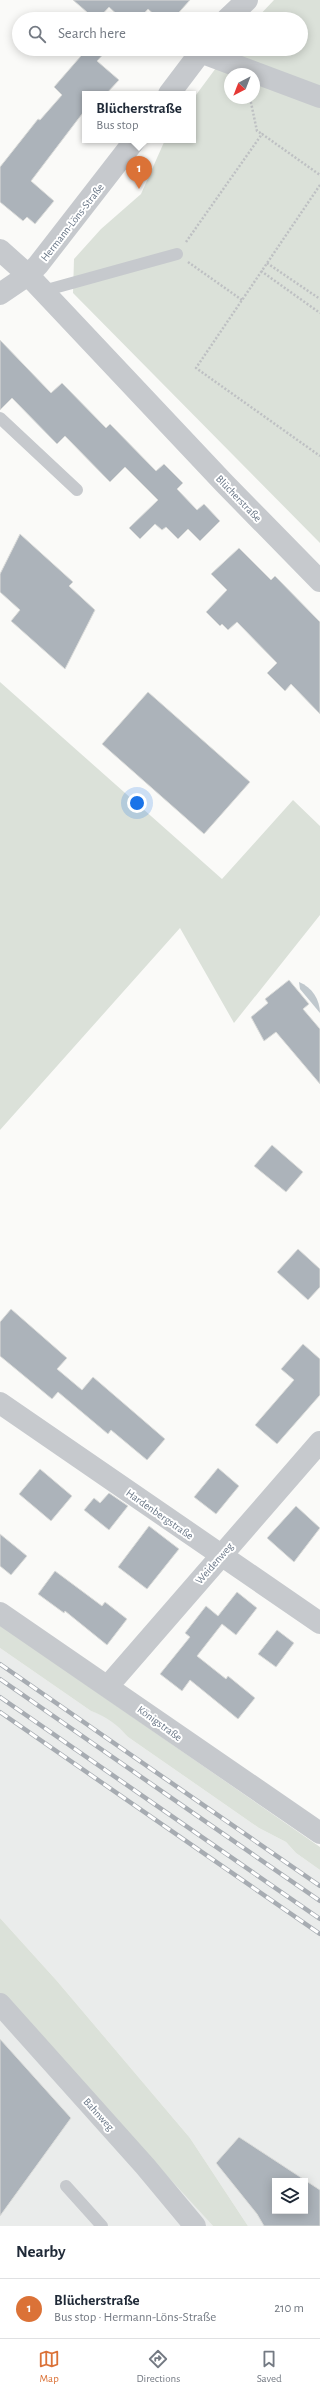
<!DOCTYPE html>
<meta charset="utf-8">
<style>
:root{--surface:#fff;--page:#f2f2f3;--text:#1f2937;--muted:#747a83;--line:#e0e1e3;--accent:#db7237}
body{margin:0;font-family:"Alegreya Sans",sans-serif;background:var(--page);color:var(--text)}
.controls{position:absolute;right:12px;bottom:12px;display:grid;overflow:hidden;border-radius:0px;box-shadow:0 2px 10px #0003}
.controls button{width:36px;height:36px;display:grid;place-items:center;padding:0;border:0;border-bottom:1px solid var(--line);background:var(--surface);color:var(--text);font:20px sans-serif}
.compass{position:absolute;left:224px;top:68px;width:36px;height:36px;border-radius:50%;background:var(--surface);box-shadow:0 2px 10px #0003;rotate:222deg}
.you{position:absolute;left:137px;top:803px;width:14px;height:14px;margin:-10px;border:3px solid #fff;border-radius:50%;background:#1a73e8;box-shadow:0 0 0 6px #1a73e833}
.badge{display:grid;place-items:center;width:26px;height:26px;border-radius:50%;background:var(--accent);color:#fff;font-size:13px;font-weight:700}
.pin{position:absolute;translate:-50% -33px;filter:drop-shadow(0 1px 2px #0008)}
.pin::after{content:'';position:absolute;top:21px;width:14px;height:12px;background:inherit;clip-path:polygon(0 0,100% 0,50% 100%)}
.popup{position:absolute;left:82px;top:91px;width:114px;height:52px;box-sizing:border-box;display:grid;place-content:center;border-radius:0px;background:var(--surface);filter:drop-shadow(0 1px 3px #0005);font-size:13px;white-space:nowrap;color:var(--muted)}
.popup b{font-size:15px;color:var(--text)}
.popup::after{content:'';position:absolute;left:50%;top:100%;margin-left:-8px;border:8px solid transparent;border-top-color:var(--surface)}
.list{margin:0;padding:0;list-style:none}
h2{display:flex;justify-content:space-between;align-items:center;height:52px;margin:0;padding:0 16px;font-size:17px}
h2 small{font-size:13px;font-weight:400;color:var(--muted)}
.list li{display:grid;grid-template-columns:26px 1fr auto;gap:12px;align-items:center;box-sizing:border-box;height:60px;padding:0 16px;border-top:1px solid var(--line)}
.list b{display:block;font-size:15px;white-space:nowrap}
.list p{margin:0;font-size:13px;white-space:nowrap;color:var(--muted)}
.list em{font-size:13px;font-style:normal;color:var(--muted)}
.icon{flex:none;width:22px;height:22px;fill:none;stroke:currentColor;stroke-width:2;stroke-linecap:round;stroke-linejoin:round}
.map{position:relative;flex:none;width:320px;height:2226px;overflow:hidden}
.search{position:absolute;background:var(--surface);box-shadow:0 2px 10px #0003;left:12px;right:12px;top:12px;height:44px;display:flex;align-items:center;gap:10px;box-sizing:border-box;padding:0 14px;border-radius:22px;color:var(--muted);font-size:15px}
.sheet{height:112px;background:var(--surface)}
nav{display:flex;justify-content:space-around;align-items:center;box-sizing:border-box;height:56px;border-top:1px solid var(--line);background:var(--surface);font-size:11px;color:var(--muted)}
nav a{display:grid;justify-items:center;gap:2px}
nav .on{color:var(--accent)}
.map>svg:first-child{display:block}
.built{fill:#eaeceb;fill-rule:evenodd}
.green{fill:#dbe1d9;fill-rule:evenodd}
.water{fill:#c0c8cd}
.building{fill:#acb3ba;stroke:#dbdcda;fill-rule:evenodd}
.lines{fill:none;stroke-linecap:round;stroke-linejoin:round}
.path{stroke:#bec0c3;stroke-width:2.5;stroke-dasharray:2 2;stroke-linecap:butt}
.lane{stroke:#c6c9cd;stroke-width:12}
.street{stroke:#c6c9cd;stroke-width:22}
.rail-casing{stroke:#a7acb2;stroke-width:4.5}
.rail{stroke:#fff;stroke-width:3;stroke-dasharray:9;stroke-linecap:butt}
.labels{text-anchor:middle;stroke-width:4;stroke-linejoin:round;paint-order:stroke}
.street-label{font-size:11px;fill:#6a7787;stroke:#fff}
</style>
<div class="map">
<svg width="320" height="2226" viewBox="0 0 320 2226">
<rect width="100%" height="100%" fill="#fafaf8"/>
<!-- built -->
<path class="built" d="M0,1648L91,1711L106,1716L119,1725L128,1737L259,1828L286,1842L296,1853L320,1870V2226H248L190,2138L57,1981L0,1918ZM275,2181H305V2211H275Z
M0,1993L153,2159L213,2226H0Z"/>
<!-- green -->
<path class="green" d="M274,0H320V543L73,293L74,259L101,229L141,194L165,140H193V99L230,49H301V19H256ZM230,74H254V98H230Z
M0,682L222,879L293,800L320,826V915L234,1023L180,928L0,1130Z
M0,1625L320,1847V1870L296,1853L286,1842L259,1828L128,1737C117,1724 107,1717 91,1711L0,1648Z
M0,1918L57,1981L190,2138L248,2226H213L0,1993Z"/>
<!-- water -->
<path class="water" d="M299,982C312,987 320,1000 320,1013L300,989Z"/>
<!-- building -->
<path class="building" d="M73,0H190L173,19H159L148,9L139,19H122L109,7L98,19H95Z
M87,49H108L97,61L119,80L106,94H85V110L31,181L54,201L35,224L27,217L23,221L0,202V167L38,119L40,120L62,95L54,87Z
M0,340L51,393L62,383L106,428L110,424L156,471L164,464L183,483L177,489L197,510L204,504L220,521L200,541L188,529L178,539L166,527L162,530L155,524L140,539L129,528L158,500L125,467L110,482L65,436L57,444L12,398L0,410Z
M20,534L73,582L69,586L95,610L65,669L11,621L20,610L0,592V574Z
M239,548L271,580L275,576L320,622V714L291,684L285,691L267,673L277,663L237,622L228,630L222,624L220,626L206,612L227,590L211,574Z
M148,692L250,782L204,834L102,744Z
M289,980L309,1004L303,1009L320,1029V1084L276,1032L264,1041L251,1017L268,1003L265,999Z
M272,1145L303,1172L286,1192L254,1166Z
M298,1249L320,1269V1287L308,1300L277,1272Z
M11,1309L67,1358L57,1369L82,1390L93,1377L165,1439L147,1460L111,1430L108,1434L58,1392L52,1399L0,1356V1322Z
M303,1344L320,1359V1395L277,1444L255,1425L294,1380L281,1369Z
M218,1468L239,1486L216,1514L194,1497Z
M40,1469L72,1496L51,1521L19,1494Z
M109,1493L128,1506L109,1530L84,1510L94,1498L100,1503Z
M296,1506L320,1528L294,1562L267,1538Z
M149,1526L179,1549L147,1589L118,1567Z
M0,1534L27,1556L11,1575L0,1566Z
M55,1571L102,1606L105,1602L127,1619L107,1645L65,1611L64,1613L38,1594Z
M237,1592L257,1608L236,1635L222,1624L197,1656L226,1679L228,1676L255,1698L238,1719L190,1680L182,1691L160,1674L190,1637L185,1633L206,1606L218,1616Z
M277,1630L294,1643L276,1667L258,1654Z
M0,2039L71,2118L0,2216Z
M239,2137L320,2190V2226H264L257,2214L216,2163ZM275,2181H305V2211H275Z"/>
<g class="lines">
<!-- path -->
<path class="path" d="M250,98L257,131L262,134
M320,185L196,368L320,456
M186,242L262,134L320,175
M188,262L242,300
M267,263L320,299
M261,271L320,313"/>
<!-- lane -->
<path class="lane" d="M43,291L177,254
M0,418L77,490
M66,2186L102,2226"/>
<!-- street -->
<path class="street" d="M227,19L247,0
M200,52L320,97
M169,94L203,49
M0,250L28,275L224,483L320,581
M0,294L28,275L38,265L135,140
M0,1403L320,1623
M0,1613L320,1833
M108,1686L320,1442
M0,2004L145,2166L195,2226"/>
<!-- rail casing -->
<g class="rail-casing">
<path id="rail" d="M0,1664L320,1886
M0,1679L320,1901
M0,1697L320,1919
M0,1712L320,1934"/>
</g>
<!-- rail -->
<use href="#rail" class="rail"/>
</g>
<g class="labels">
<!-- street labels -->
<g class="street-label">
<text transform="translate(72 222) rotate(-52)" y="4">Hermann-Löns-Straße</text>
<text transform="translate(239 498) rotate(46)" y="4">Blücherstraße</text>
<text transform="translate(160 1514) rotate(35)" y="4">Hardenbergstraße</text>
<text transform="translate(214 1563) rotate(-49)" y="4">Weidenweg</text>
<text transform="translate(160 1723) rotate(36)" y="4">Königstraße</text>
<text transform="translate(99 2114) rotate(48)" y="4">Bahnweg</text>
</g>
</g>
</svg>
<div class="controls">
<button><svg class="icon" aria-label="layers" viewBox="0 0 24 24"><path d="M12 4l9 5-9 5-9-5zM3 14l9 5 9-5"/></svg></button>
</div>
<svg class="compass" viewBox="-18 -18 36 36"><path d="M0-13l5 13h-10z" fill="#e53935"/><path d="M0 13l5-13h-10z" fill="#747a83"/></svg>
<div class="you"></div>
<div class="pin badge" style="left:139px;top:189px">1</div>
<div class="popup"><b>Blücherstraße</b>Bus stop</div>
<div class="search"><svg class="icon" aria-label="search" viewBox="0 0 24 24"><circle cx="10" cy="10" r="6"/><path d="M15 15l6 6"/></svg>Search here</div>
</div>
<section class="sheet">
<h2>Nearby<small></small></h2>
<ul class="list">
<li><span class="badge">1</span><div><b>Blücherstraße</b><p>Bus stop · Hermann-Löns-Straße</p></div><em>210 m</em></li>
</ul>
</section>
<nav>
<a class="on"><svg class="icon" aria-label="map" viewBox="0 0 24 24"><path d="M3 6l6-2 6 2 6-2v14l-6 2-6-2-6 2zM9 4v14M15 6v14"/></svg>Map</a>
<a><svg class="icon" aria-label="directions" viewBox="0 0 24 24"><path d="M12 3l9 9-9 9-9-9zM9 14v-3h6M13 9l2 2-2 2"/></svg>Directions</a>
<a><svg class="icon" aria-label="saved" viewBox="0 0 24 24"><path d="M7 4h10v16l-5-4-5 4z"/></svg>Saved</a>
</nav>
